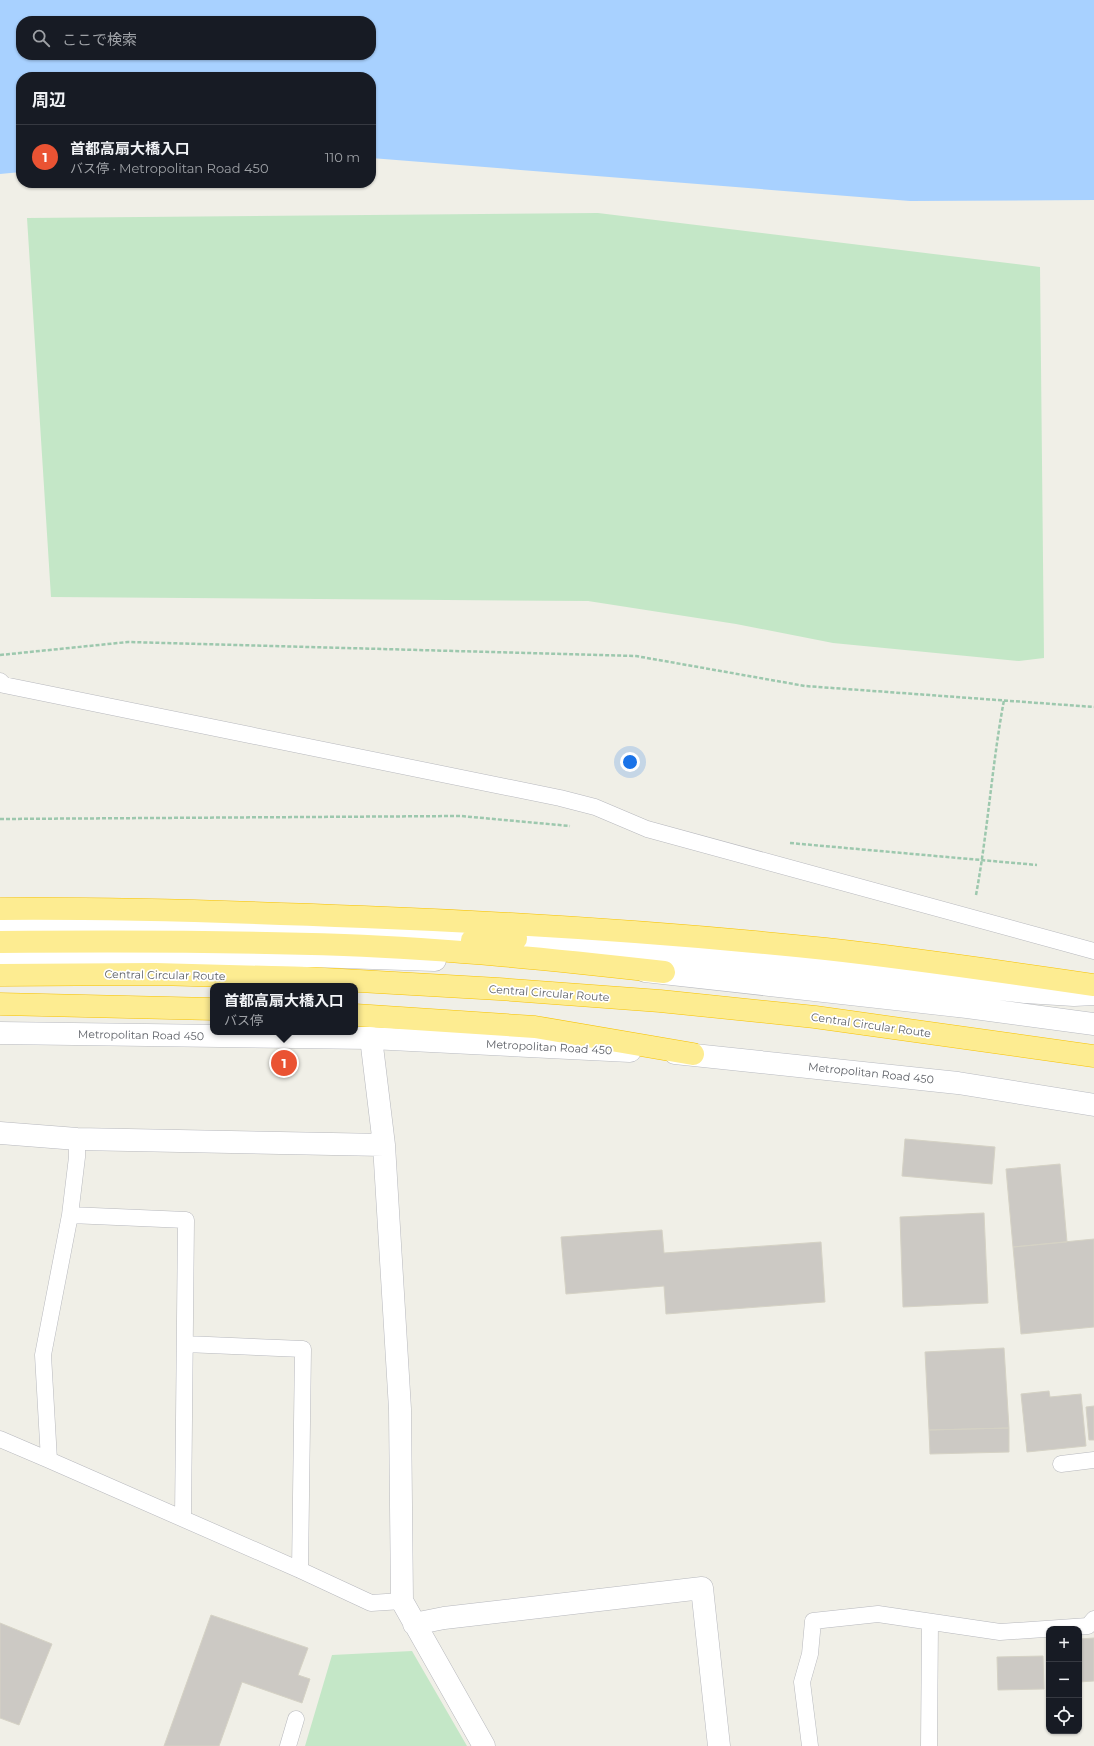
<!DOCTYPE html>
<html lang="ja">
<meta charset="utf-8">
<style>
:root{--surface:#171b24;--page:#242831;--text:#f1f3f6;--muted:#9ea1a6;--line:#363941;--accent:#ea5333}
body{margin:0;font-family:Montserrat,"Noto Sans JP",sans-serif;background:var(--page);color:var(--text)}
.controls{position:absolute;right:12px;bottom:12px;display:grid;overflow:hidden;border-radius:8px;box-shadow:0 1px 3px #0004}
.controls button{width:36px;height:36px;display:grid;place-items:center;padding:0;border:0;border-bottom:1px solid var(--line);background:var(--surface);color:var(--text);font:20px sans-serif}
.you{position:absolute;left:630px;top:762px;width:14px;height:14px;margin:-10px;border:3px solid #fff;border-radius:50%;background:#1a73e8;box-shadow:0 0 0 6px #1a73e833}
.badge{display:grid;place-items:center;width:26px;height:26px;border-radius:50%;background:var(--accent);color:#fff;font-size:13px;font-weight:700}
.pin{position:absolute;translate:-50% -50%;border:2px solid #fff;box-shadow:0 1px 4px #0006}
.popup{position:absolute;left:210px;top:983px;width:148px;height:52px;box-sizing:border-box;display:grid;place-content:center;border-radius:8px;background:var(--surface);filter:drop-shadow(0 1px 3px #0005);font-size:13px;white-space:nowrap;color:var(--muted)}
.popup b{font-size:15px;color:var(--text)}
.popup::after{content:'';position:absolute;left:50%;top:100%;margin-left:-8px;border:8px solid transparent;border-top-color:var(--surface)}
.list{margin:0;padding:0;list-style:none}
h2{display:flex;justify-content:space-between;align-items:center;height:52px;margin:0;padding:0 16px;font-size:17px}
h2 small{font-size:13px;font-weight:400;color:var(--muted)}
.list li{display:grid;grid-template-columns:26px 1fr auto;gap:12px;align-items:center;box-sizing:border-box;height:64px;padding:0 16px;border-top:1px solid var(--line)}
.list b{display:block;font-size:15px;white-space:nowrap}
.list p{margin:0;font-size:13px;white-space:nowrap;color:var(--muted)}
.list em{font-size:13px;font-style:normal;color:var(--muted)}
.icon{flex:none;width:22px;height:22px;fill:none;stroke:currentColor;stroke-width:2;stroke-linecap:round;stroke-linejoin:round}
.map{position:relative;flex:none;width:1094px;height:1746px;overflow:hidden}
.search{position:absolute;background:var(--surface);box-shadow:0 1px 3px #0004;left:16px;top:16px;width:360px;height:44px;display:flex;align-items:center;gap:10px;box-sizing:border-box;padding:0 14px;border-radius:16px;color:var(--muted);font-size:15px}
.panel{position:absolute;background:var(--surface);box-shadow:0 1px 3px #0004;left:16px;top:72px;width:360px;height:116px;border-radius:16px}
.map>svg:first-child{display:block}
.green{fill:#c4e7c7}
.water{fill:#a8d1ff;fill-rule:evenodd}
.building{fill:#ccc9c4;stroke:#d5d2c5}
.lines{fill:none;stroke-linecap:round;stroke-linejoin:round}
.lane-casing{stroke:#b7b8bd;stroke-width:17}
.street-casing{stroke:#b7b8bd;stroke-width:23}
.secondary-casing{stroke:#b8bac0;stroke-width:23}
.highway-casing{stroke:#f7c200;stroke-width:23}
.path{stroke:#9dc8ae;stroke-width:2.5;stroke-dasharray:4 2;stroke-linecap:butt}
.lane{stroke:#fff;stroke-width:16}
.street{stroke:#fff;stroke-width:22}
.secondary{stroke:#fff;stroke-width:22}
.highway{stroke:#fdec91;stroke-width:22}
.labels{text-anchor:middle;stroke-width:3.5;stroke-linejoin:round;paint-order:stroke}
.street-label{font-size:11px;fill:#5e6167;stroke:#fff}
</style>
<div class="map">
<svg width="1094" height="1746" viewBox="0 0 1094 1746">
<rect width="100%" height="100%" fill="#f0efe7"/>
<!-- green -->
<path class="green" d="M598,213L1040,267L1044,658L1019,661L833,643L736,624L588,601L51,597L27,218Z
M412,1651L467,1746H305L332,1655Z"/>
<!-- water -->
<path class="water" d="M0,0H1094V200L910,201L371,158V77H21V172L0,174ZM21,21H371V55H21Z"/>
<!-- building -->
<path class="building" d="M905,1139L995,1147L992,1184L902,1176Z
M1060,1164L1067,1242L1013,1247L1006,1169Z
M984,1213L988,1303L903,1307L900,1217Z
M662,1230L664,1253L821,1242L825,1302L666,1314L664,1286L566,1294L561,1237Z
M1094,1239V1327L1021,1334L1013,1247Z
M1004,1348L1009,1428L929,1430L925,1352Z
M1049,1391L1050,1397L1081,1394L1086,1446L1027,1452L1021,1394Z
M1094,1406V1440H1089L1086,1407Z
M1009,1428V1452L930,1454L929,1430Z
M211,1615L308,1648L298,1675L310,1679L302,1703L242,1682L219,1746H164Z
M0,1623L52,1644L19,1725L0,1718Z
M1094,1638V1681L1079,1682V1639Z
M1043,1656L1044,1689L998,1690L997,1657Z"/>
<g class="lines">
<!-- lane casing -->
<g class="lane-casing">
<path id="lane" d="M0,681L4,685L560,798L595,807L647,829L1094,951
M70,1215L77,1157V1139
M185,1344L303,1349L300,1570
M0,1439L49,1460
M1061,1464L1094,1460
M183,1518L186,1220L70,1215L43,1355L49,1460L300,1570L371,1603L402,1601
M288,1746L296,1719
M810,1746L802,1682L810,1654L813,1621L878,1614L1000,1632L1088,1626L1094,1619
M929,1746L930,1622"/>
</g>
<!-- street casing -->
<g class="street-casing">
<path id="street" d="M371,1038L384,1145L400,1409L402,1601L484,1746
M0,1133L77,1139L384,1145
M414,1624L444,1618L702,1588L719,1746"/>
</g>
<!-- secondary casing -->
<g class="secondary-casing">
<path id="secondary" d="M0,927L159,928L311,931L516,939L673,953L1025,992L1074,995L1094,994
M0,955L311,956L435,960
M645,971L967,1007L1094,1024
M0,1033L371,1038L630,1051
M675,1053L958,1083L1094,1105"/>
</g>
<!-- highway casing -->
<g class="highway-casing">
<path id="highway" d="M0,909C121,908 243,912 364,917C518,923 672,933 826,949C916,959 1005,972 1094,985
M472,940L516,939
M0,942C115,941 230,941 344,945C451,949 557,960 664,972
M0,975L155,974L307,978L499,989L660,1001L815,1017L1094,1056
M0,1004L213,1009
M355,1015L535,1027L693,1054"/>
</g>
<!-- path -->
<path class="path" d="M0,655L128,642L636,656L805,686L1094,707
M0,819L461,816L570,826
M790,843L1037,865
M976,895C988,830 992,764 1004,700"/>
<!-- lane -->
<use href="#lane" class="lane"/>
<!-- street -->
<use href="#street" class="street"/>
<!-- secondary -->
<use href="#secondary" class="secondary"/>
<!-- highway -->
<use href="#highway" class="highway"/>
</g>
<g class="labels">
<!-- street labels -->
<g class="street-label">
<text transform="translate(165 975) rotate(1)" y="4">Central Circular Route</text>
<text transform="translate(549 993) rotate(4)" y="4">Central Circular Route</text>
<text transform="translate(871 1025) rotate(8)" y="4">Central Circular Route</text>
<text transform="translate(141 1035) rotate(1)" y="4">Metropolitan Road 450</text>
<text transform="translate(549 1047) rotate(3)" y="4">Metropolitan Road 450</text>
<text transform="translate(871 1073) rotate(6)" y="4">Metropolitan Road 450</text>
</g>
</g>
</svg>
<div class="controls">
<button>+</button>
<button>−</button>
<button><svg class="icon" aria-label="locate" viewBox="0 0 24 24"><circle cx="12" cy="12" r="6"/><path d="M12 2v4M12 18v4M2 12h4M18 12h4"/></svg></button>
</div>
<div class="you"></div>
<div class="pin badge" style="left:284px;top:1063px">1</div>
<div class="popup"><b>首都高扇大橋入口</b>バス停</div>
<div class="search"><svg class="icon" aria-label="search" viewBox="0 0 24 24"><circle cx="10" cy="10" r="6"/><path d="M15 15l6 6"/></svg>ここで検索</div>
<section class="panel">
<h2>周辺<small></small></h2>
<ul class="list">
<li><span class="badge">1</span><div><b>首都高扇大橋入口</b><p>バス停 · Metropolitan Road 450</p></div><em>110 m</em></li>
</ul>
</section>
</div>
